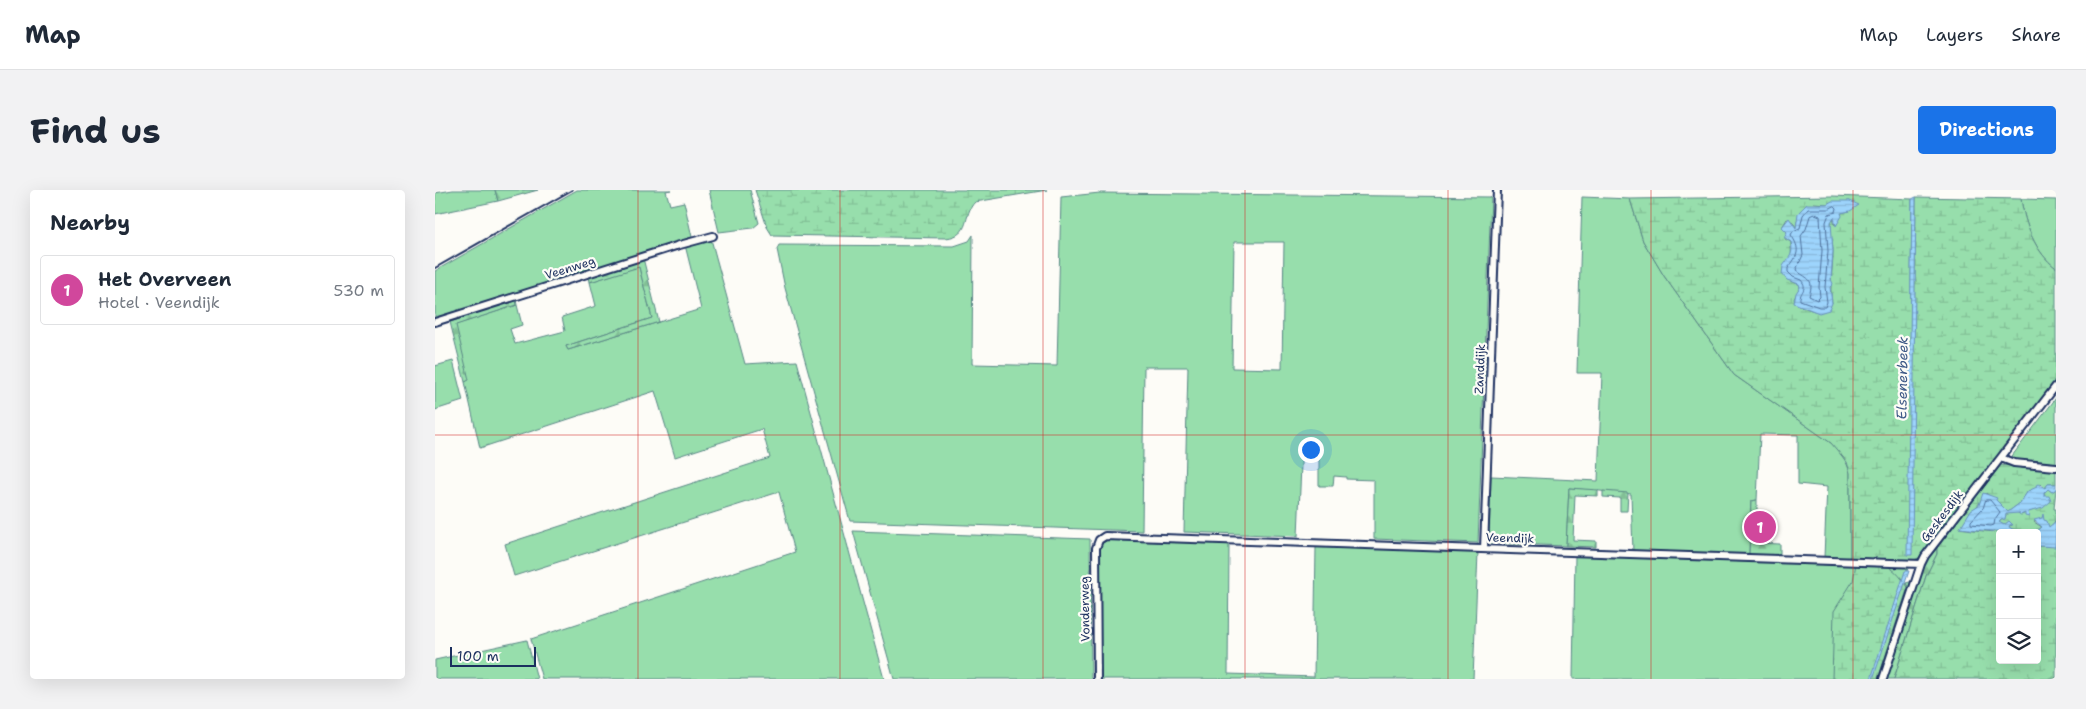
<!DOCTYPE html>
<meta charset="utf-8">
<style>
:root{--surface:#fff;--page:#f2f2f3;--text:#1f2937;--muted:#747a83;--line:#e0e1e3;--accent:#1a73e8}
body{margin:0;font-family:"Shantell Sans",sans-serif;background:var(--page);color:var(--text)}
.controls{position:absolute;right:15px;bottom:15px;display:grid;overflow:hidden;border-radius:5px;box-shadow:0 5px 20px #0002}
.controls button{width:45px;height:45px;display:grid;place-items:center;padding:0;border:0;border-bottom:1px solid var(--line);background:var(--surface);color:var(--text);font:25px sans-serif}
.scale{position:absolute;left:15px;bottom:12px;width:86px;box-sizing:border-box;padding-left:5px;border:2px solid #1b2f5e;border-top:0;font-size:14px;line-height:18px;white-space:nowrap;color:#1b2f5e;-webkit-text-stroke:4px #fdfcf7;paint-order:stroke}
.you{position:absolute;left:875px;top:259px;width:18px;height:18px;margin:-12px;border:4px solid #fff;border-radius:50%;background:#1a73e8;box-shadow:0 0 0 8px #1a73e833}
.badge{display:grid;place-items:center;width:32px;height:32px;border-radius:50%;background:var(--accent);color:#fff;font-size:16px;font-weight:700}
.pin{position:absolute;translate:-50% -50%;border:2px solid #fff;box-shadow:0 1px 5px #0006}
.list{margin:0;padding:0;list-style:none}
h2{display:flex;justify-content:space-between;align-items:center;height:65px;margin:0;padding:0 20px;font-size:21px}
h2 small{font-size:16px;font-weight:400;color:var(--muted)}
.list li{display:grid;grid-template-columns:32px 1fr auto;gap:15px;align-items:center;box-sizing:border-box;height:70px;margin:0 10px 10px;padding:0 10px;border:1px solid var(--line);border-radius:5px}
.list b{display:block;font-size:19px;white-space:nowrap}
.list p{margin:0;font-size:16px;white-space:nowrap;color:var(--muted)}
.list em{font-size:16px;font-style:normal;color:var(--muted)}
.icon{flex:none;width:28px;height:28px;fill:none;stroke:currentColor;stroke-width:2;stroke-linecap:round;stroke-linejoin:round}
.map{position:relative;flex:none;width:1621px;height:489px;overflow:hidden;border-radius:5px}
header{display:flex;align-items:center;gap:30px;box-sizing:border-box;height:70px;padding:0 25px;background:var(--surface);border-bottom:1px solid var(--line)}
header strong{font-size:24px}
nav{display:flex;gap:28px;margin-inline-start:auto;font-size:18px}
.intro{display:flex;align-items:center;justify-content:space-between;box-sizing:border-box;height:120px;padding:0 30px}
h1{margin:0;font-size:35px}
.button{padding:12px 22px;border-radius:5px;background:var(--accent);color:#fff;font-size:18px;font-weight:700}
main{display:flex;gap:30px;padding:0 30px}
aside{flex:1;background:var(--surface);border-radius:5px;box-shadow:0 5px 20px #0002}
.map>svg:first-child{display:block}
.green{fill:#97deac;stroke:#598685;fill-rule:evenodd}
.forest{fill:url(#forest-firs);stroke:#598685}
.wetland{fill:url(#wetland-marsh);stroke:#598685;fill-rule:evenodd}
.water{fill:url(#water-rules);stroke:#6992bd}
.lines{fill:none;stroke-linecap:round;stroke-linejoin:round}
.shore{stroke:#4f719d;stroke-width:1}
.street-casing{stroke:#1b2f5e;stroke-width:10}
.street{stroke:#fdfcf7;stroke-width:6}
.rail{stroke:#1b2f5e;stroke-width:2}
.grid{fill:none;stroke:#d62828;stroke-width:1;stroke-opacity:0.55}
.labels{text-anchor:middle;stroke-width:4.5;stroke-linejoin:round;paint-order:stroke}
.street-label{font-size:12px;fill:#1b2f5e;stroke:#fdfcf7}
.water-label{font-size:14px;font-style:italic;fill:#3c5886;stroke:#fdfcf7}
</style>
<header>
<strong>Map</strong>
<nav><a>Map</a><a>Layers</a><a>Share</a></nav>
</header>
<div class="intro"><h1>Find us</h1><a class="button">Directions</a></div>
<main>
<aside>
<h2>Nearby<small></small></h2>
<ul class="list">
<li><span class="badge" style="background:#d1479c">1</span><div><b>Het Overveen</b><p>Hotel · Veendijk</p></div><em>530 m</em></li>
</ul>
</aside>
<div class="map">
<svg width="1621" height="489" viewBox="0 0 1621 489">
<defs>
<pattern id="forest-firs" width="22" height="20" patternUnits="userSpaceOnUse" patternTransform="scale(1.25)"><rect width="22" height="20" fill="#97deac"/><path d="M5 1l3.5 6h-7zM16 11l3.5 6h-7z" fill="#82bf96"/></pattern>
<pattern id="wetland-marsh" width="20" height="14" patternUnits="userSpaceOnUse" patternTransform="scale(1.25)"><rect width="20" height="14" fill="#97deac"/><path d="M1 5h8M5 5V1M11 12h8M15 12V8" fill="none" stroke="#82bf96"/></pattern>
<pattern id="water-rules" width="6" height="5" patternUnits="userSpaceOnUse" patternTransform="scale(1.25)"><rect width="6" height="5" fill="#9dd4fc"/><path d="M0 2.5h6" fill="none" stroke="#87b6da"/></pattern>
</defs>
<rect width="100%" height="100%" fill="#fdfcf7"/>
<filter id="ink" filterUnits="userSpaceOnUse"><feTurbulence type="fractalNoise" baseFrequency=".02" numOctaves="2"/><feDisplacementMap in="SourceGraphic" scale="10" xChannelSelector="R" yChannelSelector="G"/><feConvolveMatrix kernelMatrix="1 2 1 2 8 2 1 2 1" color-interpolation-filters="sRGB"/></filter>
<g filter="url(#ink)">
<!-- green -->
<path class="green" d="M18,0H60L63,11L0,24V3Z
M142,0H236L231,1L235,15L249,12L257,47L0,131V81Z
M274,0H315L324,33L318,38L284,42Z
M665,3L1056,7L1043,353L939,349V290L911,289V287L899,286L898,296H884V251H867L863,346L749,342L753,177H709L707,341L415,331L350,98L342,59L344,55L519,56L534,51L538,45L537,174L622,176L626,7ZM799,52H849L847,179L797,178Z
M1147,7L1195,9L1208,51L1229,86L1299,185L1396,253C1406,263 1412,271 1415,283V368L1389,367L1392,297L1363,294V245L1325,244L1322,310L1316,311L1314,365L1198,362L1196,304L1134,298L1131,356L1054,353L1056,286L1163,291L1167,183H1142Z
M1586,9L1621,10V78C1600,62 1590,35 1586,9Z
M276,49L310,174L362,171L449,489H107L96,449L360,362L344,302L79,386L70,354L335,268L327,239L240,267L220,201L45,258L30,192L33,190L20,135L82,115L87,135L75,139L80,154L130,141L127,127L161,116L155,92L201,77H204L217,128L131,156L133,160L266,119L250,55Z
M18,171L28,211L0,220V176Z
M1621,208V274L1574,270Z
M418,341L655,349L656,489H459Z
M673,350L794,354L793,484L879,487L881,357L1043,362L1038,489H664V355Z
M1140,365L1474,375L1436,489H1138Z
M92,450L102,489H0V470Z"/>
<!-- forest -->
<path class="forest" d="M60,0H103L63,11Z
M208,68L224,132L133,160L131,156L217,128L204,77L155,92L154,86Z
M81,110L82,115L21,135L34,190L30,192L15,132Z
M1134,298L1163,300V306L1140,305L1138,350L1161,351V357L1131,356Z
M1168,301L1193,303L1192,321H1185V308L1168,307Z
M1322,310V353L1345,354V366L1314,365L1316,311Z
M1502,358V364L1491,386L1459,489H1451L1486,382L1490,372Z
M1478,391L1446,489H1439L1473,397L1471,393Z"/>
<!-- wetland -->
<path class="wetland" d="M320,0H612L540,12C527,25 537,45 511,48L337,45L332,37Z
M1398,6L1477,9L1475,189L1476,365L1481,7L1586,9C1590,35 1600,62 1621,78V191L1488,366L1479,370L1415,368V283L1412,272L1396,253L1299,185L1229,86L1208,51L1195,9ZM1415,11V21L1405,23L1400,35L1398,26C1393,37 1398,50 1398,61C1398,79 1394,95 1397,113L1379,121L1362,115L1359,109L1365,97L1364,94L1357,92L1356,52L1350,49L1352,42L1347,37L1352,29L1358,32L1361,38L1362,30L1379,13L1392,14Z
M1566,275L1621,280V294H1613L1610,298L1606,294L1599,300L1593,301L1585,313L1573,322L1551,303C1544,316 1533,325 1525,338C1540,341 1556,341 1570,343H1565V470H1602V358L1605,356L1621,355V489H1459L1491,386L1502,364V358Z
M1613,299L1617,302L1621,299L1619,319H1621C1621,327 1621,334 1614,337L1607,328L1599,332L1607,337L1601,342L1578,340L1574,337L1575,335H1577L1572,333L1569,335L1564,333C1569,325 1578,318 1586,325L1606,317L1612,307L1609,306V303Z
M1421,373C1451,374 1455,372 1473,397L1443,489H1397L1399,421L1418,391Z"/>
<!-- water -->
<path class="water" d="M1481,7L1477,365H1472L1477,9Z
M1397,11H1415L1424,15L1415,21L1406,23L1407,26L1401,36L1399,27L1396,32L1398,61L1396,89L1398,94L1395,97L1397,113L1394,120L1384,123L1359,113L1361,103L1365,97L1364,94L1352,90L1347,84L1348,76C1354,67 1359,65 1356,52L1349,47L1352,42L1347,37L1354,28L1361,38L1363,23L1372,14H1392Z
M1603,294L1610,298L1613,294H1621V299L1617,302L1613,299L1609,303V306H1614L1616,311L1608,318L1593,322L1594,327L1590,326V323L1585,325L1584,323L1571,324L1570,329L1566,330L1564,332L1569,335L1574,331L1578,335H1575L1574,337L1579,340L1601,342L1607,337L1599,330L1607,328L1608,324L1609,330L1612,331L1614,337L1621,331L1620,357L1605,356L1602,358V343C1575,343 1552,341 1525,338L1536,320L1544,315L1548,303L1562,308L1561,310L1573,322L1585,313L1593,301L1602,297L1601,295Z
M1470,381H1474L1438,489H1436Z"/>
<g class="lines">
<!-- shore -->
<path class="shore" d="M1400,16L1402,18L1401,22L1394,24L1391,32L1393,61L1390,97L1392,112L1390,117H1384L1365,110C1364,102 1374,99 1366,90L1358,87L1353,82V78C1363,66 1366,59 1356,45L1358,41L1365,38L1368,25L1373,19H1393Z
M1380,24L1385,26L1387,61L1384,97L1385,107L1382,110L1374,106C1380,87 1371,89 1361,80L1368,65L1366,46L1371,39L1375,26Z
M1551,310H1555L1565,322L1560,329L1559,335L1556,336L1536,334V331L1548,318Z"/>
<!-- street casing -->
<g class="street-casing">
<path id="street" d="M0,132L241,56L278,46
M1566,268L1579,273L1621,277
M1049,359L1062,0
M662,489L661,358L664,350L670,346L1486,374
M1448,489L1486,374L1490,366L1621,196"/>
</g>
<!-- street -->
<use href="#street" class="street"/>
<!-- rail -->
<path class="rail" d="M0,78L137,0"/>
</g>
</g>
<!-- grid -->
<path class="grid" d="M203,0V489M405,0V489M608,0V489M810,0V489M1013,0V489M1216,0V489M1418,0V489M0,245H1621"/>
<g class="labels">
<!-- street labels -->
<g class="street-label">
<text transform="translate(135 78) rotate(-17)" y="4">Veenweg</text>
<text transform="translate(1045 179) rotate(-88)" y="4">Zanddijk</text>
<text transform="translate(1507 326) rotate(-53)" y="4">Geskesdijk</text>
<text transform="translate(1075 348) rotate(2)" y="4">Veendijk</text>
<text transform="translate(650 419) rotate(-91)" y="4">Vonderweg</text>
</g>
<!-- water labels -->
<g class="water-label">
<text transform="translate(1467 188) rotate(-89)" y="5">Elsenerbeek</text>
</g>
</g>
</svg>
<div class="controls">
<button>+</button>
<button>−</button>
<button><svg class="icon" aria-label="layers" viewBox="0 0 24 24"><path d="M12 4l9 5-9 5-9-5zM3 14l9 5 9-5"/></svg></button>
</div>
<div class="scale">100 m</div>
<div class="you"></div>
<div class="pin badge" style="left:1325px;top:337px;background:#d1479c">1</div>
</div>
</main>
